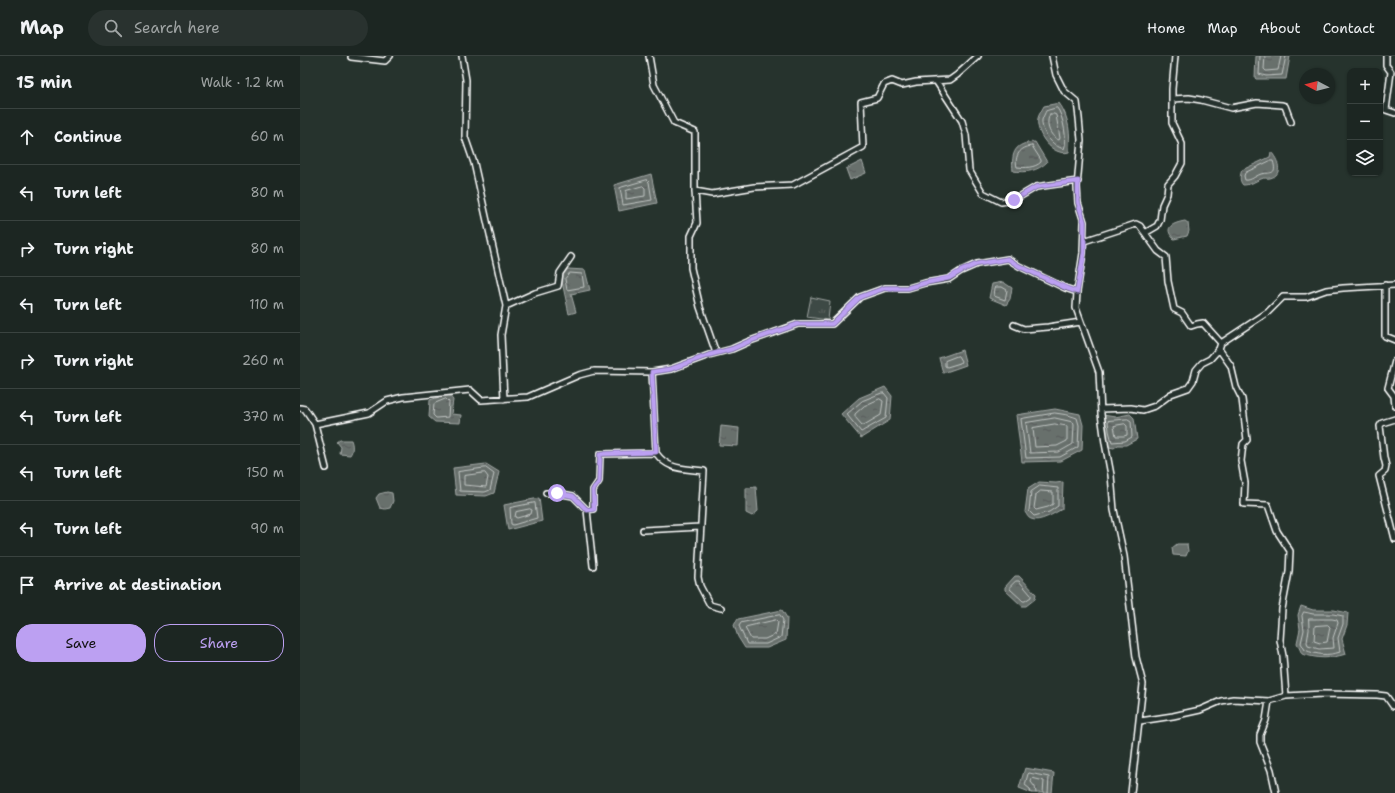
<!DOCTYPE html>
<meta charset="utf-8">
<style>
:root{--surface:#1c2622;--page:#29322f;--text:#f1f3f6;--muted:#a0a5a5;--line:#3a4340;--accent:#bca0f2}
body{margin:0;font-family:"Shantell Sans",sans-serif;background:var(--page);color:var(--text)}
.controls{position:absolute;right:12px;top:12px;display:grid;overflow:hidden;border-radius:8px;box-shadow:0 1px 3px #0004}
.controls button{width:36px;height:36px;display:grid;place-items:center;padding:0;border:0;border-bottom:1px solid var(--line);background:var(--surface);color:var(--text);font:20px sans-serif}
.compass{position:absolute;left:999px;top:12px;width:36px;height:36px;border-radius:50%;background:var(--surface);box-shadow:0 1px 3px #0004;rotate:277deg}
.stop{position:absolute;width:12px;height:12px;margin:-9px;border:3px solid #bca0f2;border-radius:50%;background:#fff}
.stop.end{background:#bca0f2;border-color:#fff;box-shadow:0 1px 4px #0008}
.list{margin:0;padding:0;list-style:none}
h2{display:flex;justify-content:space-between;align-items:center;height:52px;margin:0;padding:0 16px;font-size:17px}
h2 small{font-size:13px;font-weight:400;color:var(--muted)}
.list li{display:grid;grid-template-columns:26px 1fr auto;gap:12px;align-items:center;box-sizing:border-box;height:56px;padding:0 16px;border-top:1px solid var(--line)}
.list b{display:block;font-size:15px;white-space:nowrap}
.list em{font-size:13px;font-style:normal;color:var(--muted)}
.actions{display:flex;gap:8px;padding:12px 16px}
.actions a{flex:1;padding:9px 0;border:1px solid var(--accent);border-radius:16px;text-align:center;font-size:14px;color:var(--accent)}
.actions .main{background:var(--accent);color:#111}
.icon{flex:none;width:22px;height:22px;fill:none;stroke:currentColor;stroke-width:2;stroke-linecap:round;stroke-linejoin:round}
.map{position:relative;flex:none;width:1095px;height:737px;overflow:hidden}
header{display:flex;align-items:center;gap:24px;box-sizing:border-box;height:56px;padding:0 20px;background:var(--surface);border-bottom:1px solid var(--line)}
header strong{font-size:19px}
nav{display:flex;gap:22px;margin-inline-start:auto;font-size:14px}
.search{width:280px;height:36px;background:var(--page);display:flex;align-items:center;gap:10px;box-sizing:border-box;padding:0 14px;border-radius:22px;color:var(--muted);font-size:15px}
main{display:flex}
aside{flex:1;background:var(--surface)}
.map>svg:first-child{display:block}
.grass{fill:url(#grass-tufts);stroke:#9ea4a2}
.water{fill:url(#water-ripples);stroke:#a4a9a7}
.lines{fill:none;stroke-linecap:round;stroke-linejoin:round}
.shore{stroke:#c2c6c4;stroke-width:1}
.minor-casing{stroke:#fff;stroke-width:8}
.minor{stroke:#26332d;stroke-width:5}
.route{stroke:#bca0f2;stroke-width:5}
</style>
<header>
<strong>Map</strong>
<div class="search"><svg class="icon" aria-label="search" viewBox="0 0 24 24"><circle cx="10" cy="10" r="6"/><path d="M15 15l6 6"/></svg>Search here</div>
<nav><a>Home</a><a>Map</a><a>About</a><a>Contact</a></nav>
</header>
<main>
<aside>
<h2>15 min<small>Walk · 1.2 km</small></h2>
<ul class="list">
<li><svg class="icon" aria-label="ahead" viewBox="0 0 24 24"><path d="M12 20V5M6 11l6-6 6 6"/></svg><div><b>Continue</b></div><em>60 m</em></li>
<li><svg class="icon" aria-label="left" viewBox="0 0 24 24"><path d="M17 20v-9H6M10 6l-5 5 5 5"/></svg><div><b>Turn left</b></div><em>80 m</em></li>
<li><svg class="icon" aria-label="right" viewBox="0 0 24 24"><path d="M7 20v-9h11M14 6l5 5-5 5"/></svg><div><b>Turn right</b></div><em>80 m</em></li>
<li><svg class="icon" aria-label="left" viewBox="0 0 24 24"><path d="M17 20v-9H6M10 6l-5 5 5 5"/></svg><div><b>Turn left</b></div><em>110 m</em></li>
<li><svg class="icon" aria-label="right" viewBox="0 0 24 24"><path d="M7 20v-9h11M14 6l5 5-5 5"/></svg><div><b>Turn right</b></div><em>260 m</em></li>
<li><svg class="icon" aria-label="left" viewBox="0 0 24 24"><path d="M17 20v-9H6M10 6l-5 5 5 5"/></svg><div><b>Turn left</b></div><em>370 m</em></li>
<li><svg class="icon" aria-label="left" viewBox="0 0 24 24"><path d="M17 20v-9H6M10 6l-5 5 5 5"/></svg><div><b>Turn left</b></div><em>150 m</em></li>
<li><svg class="icon" aria-label="left" viewBox="0 0 24 24"><path d="M17 20v-9H6M10 6l-5 5 5 5"/></svg><div><b>Turn left</b></div><em>90 m</em></li>
<li><svg class="icon" aria-label="arrive" viewBox="0 0 24 24"><path d="M6 21V4h12l-3 4 3 4H6"/></svg><div><b>Arrive at destination</b></div></li>
</ul>
<div class="actions"><a class="main">Save</a><a>Share</a></div>
</aside>
<div class="map">
<svg width="1095" height="737" viewBox="0 0 1095 737">
<defs>
<pattern id="grass-tufts" width="24" height="20" patternUnits="userSpaceOnUse"><rect width="24" height="20" fill="#3e4944"/><path d="M3 7l-1-3M5 7V3M7 7l1-3M15 17l-1-3M17 17v-4M19 17l1-3" fill="none" stroke="#5b6460"/></pattern>
<pattern id="water-ripples" width="26" height="14" patternUnits="userSpaceOnUse"><rect width="26" height="14" fill="#67706c"/><path d="M2 4q2-2 4 0t4 0M15 11q2-2 4 0t4 0" fill="none" stroke="#575a59"/></pattern>
</defs>
<rect width="100%" height="100%" fill="#26332d"/>
<filter id="ink" filterUnits="userSpaceOnUse"><feTurbulence type="fractalNoise" baseFrequency=".025" numOctaves="2"/><feDisplacementMap in="SourceGraphic" scale="8" xChannelSelector="R" yChannelSelector="G"/><feConvolveMatrix kernelMatrix="1 2 1 2 8 2 1 2 1" color-interpolation-filters="sRGB"/></filter>
<g filter="url(#ink)">
<!-- grass -->
<path class="grass" d="M511,241L530,245L528,264L507,261Z"/>
<!-- water -->
<path class="water" d="M956,0H990L986,23H956L955,22Z
M759,47C769,60 771,80 769,96C753,101 735,78 738,62C739,58 742,54 744,50Z
M735,86L747,106C738,115 726,117 713,115C711,96 715,87 735,86Z
M971,96C978,103 984,119 970,122C967,123 964,121 961,123C955,125 951,129 943,129C939,125 940,119 942,114L970,101Z
M562,105L566,117L550,124L546,113Z
M351,118L357,147L319,155L314,129Z
M885,165L888,167L889,175L887,180L874,183C862,171 874,167 885,165Z
M268,213L285,214L290,234L271,238L276,256L269,258L261,221Z
M703,226L712,232L710,243L706,249L689,242L692,228Z
M662,294L666,309L643,317L639,302Z
M585,331L592,340L590,364L561,382L541,358L559,342Z
M148,338L153,344L151,358L161,359L160,367L135,366L129,361L130,344Z
M755,353L780,358L783,369L782,394L761,405L722,406L716,359Z
M830,358L834,362L837,383L826,389H818L814,392L809,391L803,359L815,361Z
M421,370L439,372L438,390L419,389Z
M40,384H51C53,389 53,395 50,399L40,398L41,391L37,386Z
M186,408L199,416L194,437L186,440L156,439L153,412Z
M739,426L756,427L763,426L762,453C755,457 739,467 731,463C728,462 727,459 725,456L728,433Z
M456,431L458,455L452,460L446,457V432Z
M87,436L92,437L93,445L90,452L85,453L80,452L76,442L79,438Z
M239,442L242,465L208,474L204,449Z
M877,488H887L888,495L886,500L873,499L872,492Z
M715,520H719L736,538L735,543L726,550H722L705,534V531Z
M1001,550L1013,554H1034L1048,557L1047,569L1042,583L1046,598C1028,603 1020,603 1002,598L997,587L1000,573L998,559Z
M482,554L487,562L486,584L467,592H445L438,581L434,569L438,563Z
M725,712L754,717L752,737H732L719,732Z"/>
<g class="lines">
<!-- shore -->
<path class="shore" d="M960,0L959,18L966,20L982,19L986,0
M965,0L964,13L966,15L978,14L981,0
M757,52C763,58 768,86 764,93C752,90 741,76 742,64C743,61 745,57 746,55Z
M750,58H754L756,59L760,82L759,84C749,80 745,67 750,58Z
M732,90L741,104V106C735,112 725,112 717,111C714,100 720,91 732,90Z
M970,105H973C978,120 969,116 961,118C955,120 951,125 945,124L944,120L945,117Z
M347,124L349,126L352,144L323,149L320,132Z
M343,130L345,132V140L326,143V135Z
M270,217L282,218L284,231L267,234L265,223Z
M697,231H702L707,234L705,244L694,240L695,232Z
M658,300L661,305L660,307L647,311L645,310V305Z
M582,337H584L588,342L586,362L561,376L548,360L547,358L562,345Z
M146,343L149,346L148,361L136,362L133,359L134,348Z
M580,343L583,345L581,359L564,369H562L555,361V358L564,350Z
M755,357L768,359L777,362L779,369L778,391L760,401L726,402L721,363Z
M755,362L773,366L774,369L773,388L759,396L730,397L726,367Z
M828,363L831,365L832,381L825,385L812,386L809,375L808,365Z
M755,368L767,370V385L757,390L735,391L733,372Z
M825,368L827,370V379L824,380H816L814,370Z
M186,412L194,418L190,434L185,436L160,435L158,416Z
M185,417L188,421L186,431L164,429V420Z
M740,430L758,432V450L749,456L734,460L729,455L731,436Z
M741,435L753,436V448L748,451L736,454L734,452L736,439Z
M235,447L237,462L213,469L211,468L210,452Z
M230,453L232,454L231,458L217,462L215,461L216,456Z
M716,525H719L731,539V541L725,545H723L710,533V531Z
M1004,556L1013,558H1033L1043,560V568L1038,582L1040,596C1028,600 1017,599 1005,594L1001,587L1004,574L1002,560Z
M480,559L483,564L481,581L466,588H447L439,570L441,567Z
M1009,563H1032L1037,564L1038,567L1033,582L1034,592L1019,593L1008,590L1007,586L1009,574Z
M476,564L478,566L476,578L465,583H451L445,572L446,571Z
M1028,569L1030,571L1027,586L1020,587L1014,585L1015,570Z
M731,737L730,733L725,729L728,718L729,717L749,721L748,737
M736,737L735,731L731,726L732,722L744,725L743,737"/>
<!-- minor casing -->
<g class="minor-casing">
<path id="minor" d="M162,0L166,24L165,81L174,107L206,250L201,279L204,343
M349,0L354,29L374,67L395,76V135L397,167L391,180V212L400,251L416,297
M752,0L756,19L764,35L777,46L779,62L781,84L777,131L778,147L784,166L783,197L777,236L776,252L799,316L801,358L805,387L811,419L814,454L824,500L836,601L843,628L831,737
M1086,0V9L1091,16L1086,54L1095,57
M51,1L85,5L90,0
M636,25L662,65L666,79L669,114L683,137L701,146L714,144L736,131L778,125
M872,43L889,42L901,44L931,52L957,47L982,49L985,50L991,66
M395,135L412,138L454,131L493,129L563,91L561,46L577,42L584,28L592,25L602,29L616,26L650,24L657,19L678,0
M845,177L857,170L860,164L862,149L867,138L868,128L875,120L882,107V88L872,67V33L875,0
M784,185L836,168L840,170L858,195L866,201L868,225L874,253L882,257L891,270L897,268L903,267L921,287
M1085,229V280L1095,284
M206,250L235,237L258,230L260,217L271,201
M714,269L724,273L748,271L781,266
M919,293L931,310L936,331L942,343L947,384L943,388L941,405L945,427L944,448L968,449L977,475L990,495L989,516L982,553L980,584L983,600L986,640
M1095,305L1088,332L1094,340L1095,350
M352,316L356,397C369,415 384,412 404,415L398,521L400,530L410,549L421,552
M0,352L5,353L15,368L69,357L87,345L103,341L170,334L181,344L228,341L279,319L294,315L352,316L371,313L409,299L432,293L450,285L498,268H532L560,241L585,232H608L625,227L649,223L661,215L677,208L708,203L719,210L765,232L777,236
M801,353L831,352L843,354L855,350L871,338L888,332L893,325L896,314L902,307L910,303L919,293L921,287L968,256L983,241H1006L1026,234L1043,232L1095,229
M1095,363L1082,367L1080,370L1084,402L1086,410L1085,415L1079,420L1095,483
M15,368L26,412
M246,437H257L273,440L287,454L293,453V434L299,425L300,398L356,397
M287,454L293,510
M343,474L400,471
M969,645L966,664L960,679V686L971,714L976,737
M840,665L873,660L900,654L921,645L933,643L969,645L986,640L1023,638L1077,639L1086,640L1093,650H1095"/>
</g>
<!-- minor -->
<use href="#minor" class="minor"/>
</g>
</g>
<g class="lines" filter="url(#ink)">
<!-- route -->
<path class="route" d="M257,437L273,440L287,454L294,453L293,434L299,426L300,398L356,396L352,316L371,313L409,299L432,293L450,285L498,268H532L560,241L585,232H608L625,227L649,222L661,215L677,208L708,203L719,210L766,232L777,236L784,197V166L778,146V125L736,131L714,144"/>
</g>
</svg>
<div class="controls">
<button>+</button>
<button>−</button>
<button><svg class="icon" aria-label="layers" viewBox="0 0 24 24"><path d="M12 4l9 5-9 5-9-5zM3 14l9 5 9-5"/></svg></button>
</div>
<svg class="compass" viewBox="-18 -18 36 36"><path d="M0-13l5 13h-10z" fill="#e53935"/><path d="M0 13l5-13h-10z" fill="#a0a5a5"/></svg>
<div class="stop" style="left:257px;top:437px"></div>
<div class="stop end" style="left:714px;top:144px"></div>
</div>
</main>
